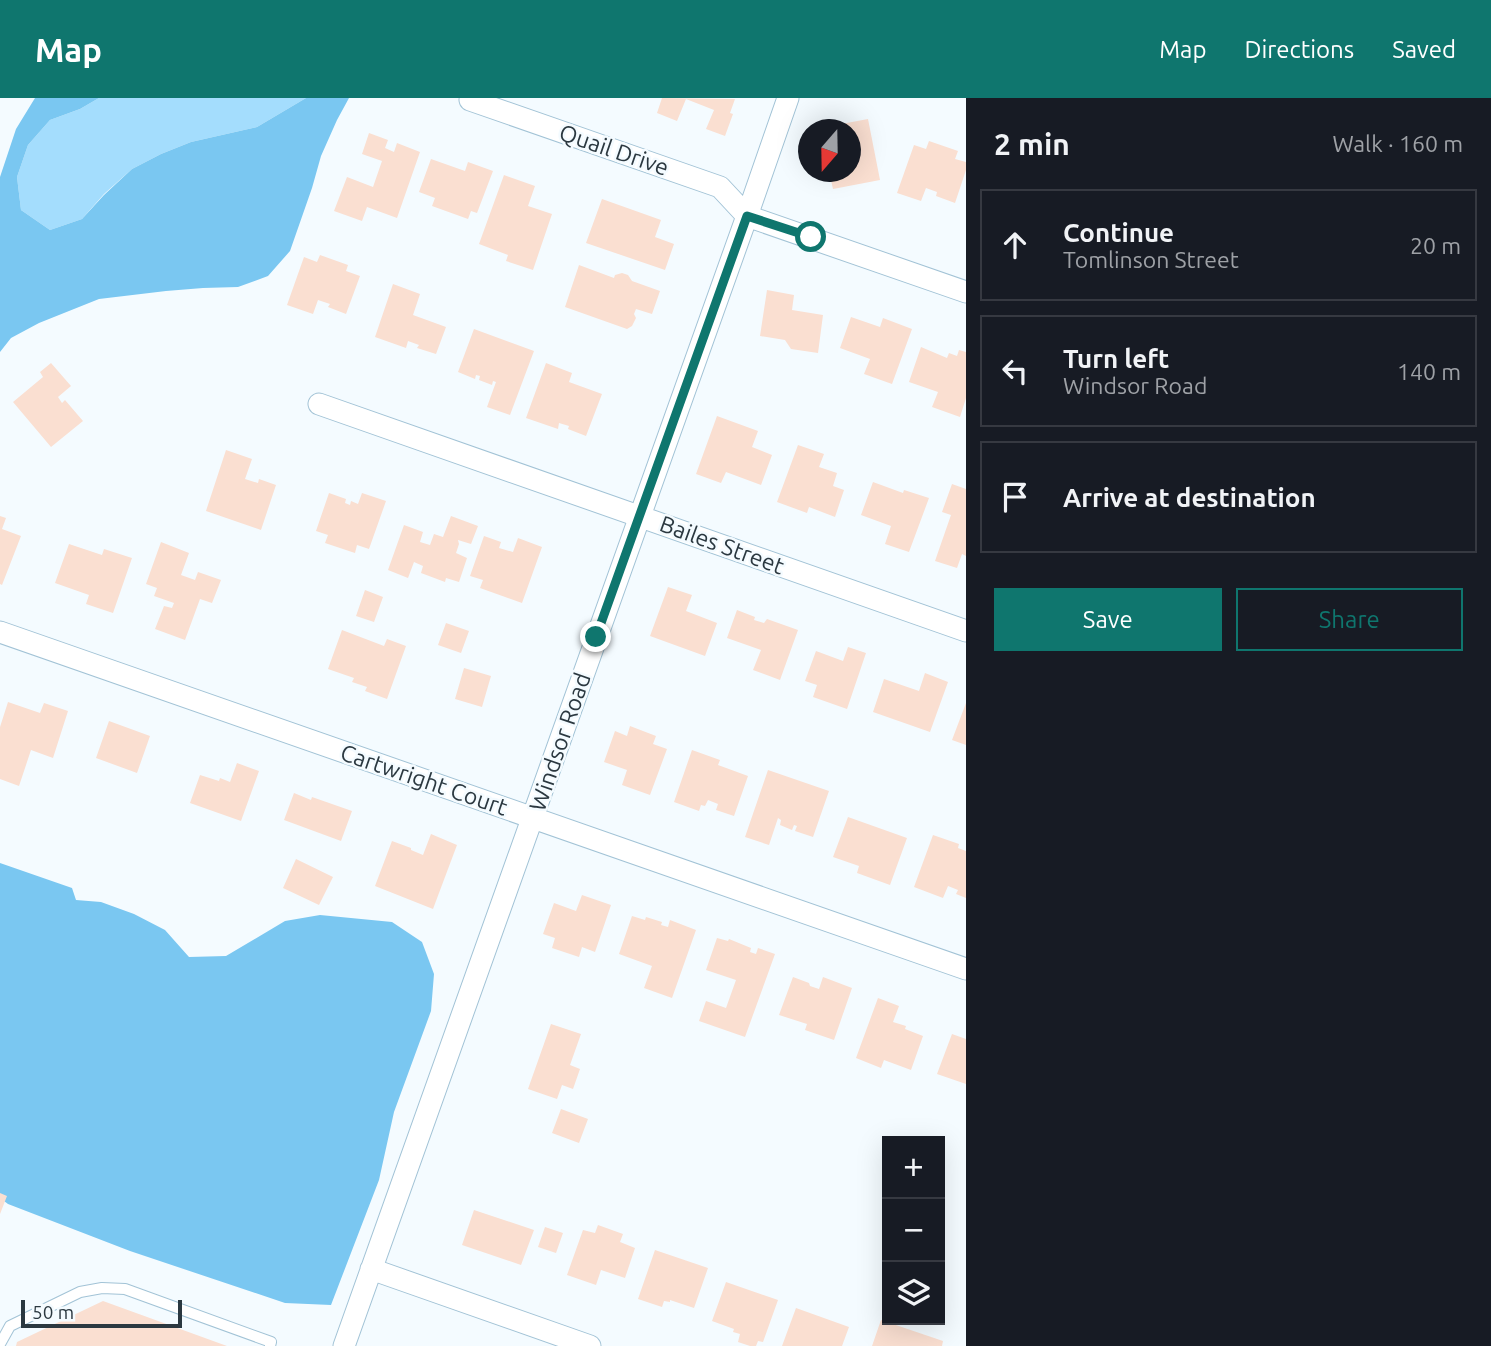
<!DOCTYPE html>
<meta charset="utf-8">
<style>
:root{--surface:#171b24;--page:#20242c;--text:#f1f3f6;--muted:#9ea1a6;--line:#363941;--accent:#0f766e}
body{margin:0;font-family:Ubuntu,sans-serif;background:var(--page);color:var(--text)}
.controls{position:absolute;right:21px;bottom:21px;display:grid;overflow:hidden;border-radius:0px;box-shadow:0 7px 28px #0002}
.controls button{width:63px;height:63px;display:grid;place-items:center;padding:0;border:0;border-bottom:2px solid var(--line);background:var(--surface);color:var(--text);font:35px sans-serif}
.compass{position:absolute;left:798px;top:21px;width:63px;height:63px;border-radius:50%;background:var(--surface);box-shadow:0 7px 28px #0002;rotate:200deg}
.scale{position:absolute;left:21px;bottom:18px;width:161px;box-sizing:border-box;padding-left:7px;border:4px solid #2b3840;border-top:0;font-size:19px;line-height:24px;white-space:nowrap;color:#2b3840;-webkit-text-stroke:5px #f4fbff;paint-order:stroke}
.stop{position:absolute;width:21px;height:21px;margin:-16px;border:5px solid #0f766e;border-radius:50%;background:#fff}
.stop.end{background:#0f766e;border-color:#fff;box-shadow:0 2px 7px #0008}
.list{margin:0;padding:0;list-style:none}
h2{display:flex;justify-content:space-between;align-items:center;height:91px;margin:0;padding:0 28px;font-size:30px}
h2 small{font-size:23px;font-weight:400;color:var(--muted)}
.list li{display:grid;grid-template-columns:46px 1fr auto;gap:21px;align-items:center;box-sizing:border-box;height:112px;margin:0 14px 14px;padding:0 14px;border:2px solid var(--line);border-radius:0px}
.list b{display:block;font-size:26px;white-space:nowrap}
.list p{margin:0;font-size:23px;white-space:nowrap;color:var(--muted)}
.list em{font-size:23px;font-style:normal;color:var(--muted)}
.actions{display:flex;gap:14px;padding:21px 28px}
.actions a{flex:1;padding:16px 0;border:2px solid var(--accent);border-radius:0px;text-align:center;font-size:24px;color:var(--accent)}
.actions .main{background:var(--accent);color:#fff}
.icon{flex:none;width:38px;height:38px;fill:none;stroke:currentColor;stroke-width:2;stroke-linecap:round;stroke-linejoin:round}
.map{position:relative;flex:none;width:966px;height:1248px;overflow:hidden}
header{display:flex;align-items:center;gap:42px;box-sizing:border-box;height:98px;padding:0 35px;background:var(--accent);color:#fff}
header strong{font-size:33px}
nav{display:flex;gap:38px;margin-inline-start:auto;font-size:24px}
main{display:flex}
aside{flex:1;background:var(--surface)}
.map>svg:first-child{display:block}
.green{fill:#a4ddfd}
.forest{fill:#7ac7f1}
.building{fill:#fadfd1}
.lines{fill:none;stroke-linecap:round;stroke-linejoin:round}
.lane-casing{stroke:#a2c3d6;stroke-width:12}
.street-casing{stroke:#a2c3d6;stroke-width:23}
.lane{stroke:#fff;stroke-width:10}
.street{stroke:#fff;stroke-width:21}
.route{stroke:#0f766e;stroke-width:9}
.labels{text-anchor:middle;stroke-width:5;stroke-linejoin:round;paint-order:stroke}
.street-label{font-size:23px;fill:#2b3840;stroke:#f4fbff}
</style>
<header>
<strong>Map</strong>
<nav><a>Map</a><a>Directions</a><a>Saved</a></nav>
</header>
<main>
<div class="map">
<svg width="966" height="1248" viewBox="0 0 966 1248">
<rect width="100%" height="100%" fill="#f4fbff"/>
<!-- green -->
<path class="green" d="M99,0H306L257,29L191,44L161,56L132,71L104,96L82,121L50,132L21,112L17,79L28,47L50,22L80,11Z"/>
<!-- forest -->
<path class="forest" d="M35,0H99L80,11L50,22L28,47L17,79L21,112L50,132L82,121L104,97L132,71L161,56L191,44L257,29L306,0H349L337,22L321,58L312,90L290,153L268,178L238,189L203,190L166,193L99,201L39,225L11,240L0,254V79L16,31Z
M0,765L72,790L76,802L101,804L134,816L165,832L189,859L226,858L285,823L320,817L392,824L422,844L434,876L431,913L394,1014L379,1082L331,1207L285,1205L130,1153L8,1106L0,1100Z"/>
<!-- building -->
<path class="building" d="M662,0L735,1L730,15L733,16L725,38L706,31L714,12L686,1L677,23L657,15Z
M868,21L880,82L833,91L829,74H850V32H820V30Z
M369,35L388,42L385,50L394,54L397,45L420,54L397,120L367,109L362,123L334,113L347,79L373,89L382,63L362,56Z
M929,43L958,53L955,61L966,64V72L955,105L936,98L937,94L926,90L921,103L897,95L914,47L926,51Z
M431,61L465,73L468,64L493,73L477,115L471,113L468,121L432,108L435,100L419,94Z
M504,77L535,88L528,108L552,116L533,172L506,163L508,157L479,146Z
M602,101L661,122L655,139L674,146L665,172L586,145Z
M320,157L348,167L346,173L360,178L346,216L328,209L330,206L318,202L313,216L287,207L304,159L317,164Z
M579,167L614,180L615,177L622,175L628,177L632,183L660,193L652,216L636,211L634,216L636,220L632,228L627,231L565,209Z
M393,186L420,196L413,217L446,229L436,256L417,250L419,247L408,243L406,250L375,239Z
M767,192L794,197L792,212L823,217L818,255L791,251L785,242L760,238Z
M851,219L880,229L883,220L912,231L892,286L864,276L870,261L840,250Z
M474,231L534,253L510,317L487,309L496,284L493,283L492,287L479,282L480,278L476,277L475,281L458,274Z
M921,249L947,260L949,255L957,258L959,252L966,254V300L960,319L932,309L938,294L909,284Z
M51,265L71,288L58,299L62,305L65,302L83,323L51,349L13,304L43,279L40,274Z
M546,265L572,275L569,284L602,296L586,338L568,331L569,328L559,325L558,331L526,320Z
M717,318L758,333L752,349L772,357L761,387L726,374L721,385L696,376Z
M798,347L824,356L819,369L837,375L833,388L844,392L835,419L809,409L807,415L777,404Z
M226,352L252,361L245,381L258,385L259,381L276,387L261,432L206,413Z
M873,384L903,395L904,392L929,400L909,454L885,446L891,428L861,417Z
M952,386L966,391V458L962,456L957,470L935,463L951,417L942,414Z
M329,395L346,401L345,405L350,407L351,403L358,406L362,395L386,403L369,451L357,447L355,455L325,445L328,437L316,433Z
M0,418L6,420L2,431L21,438L2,487L0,486Z
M451,418L478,428L471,446L458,442L459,446L456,455L467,460L459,484L446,480L445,484L421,475L423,468L414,464L408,480L388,472L404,427L423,434L420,444L430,447L434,436L443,439Z
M484,438L501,444L499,450L513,454L518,440L542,449L522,505L480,490L483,482L470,478Z
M161,444L189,455L181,477L195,482L198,474L221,482L212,505L200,501L185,542L155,531L164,508L172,510L174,505L154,498L157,490L146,486Z
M69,446L102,457L104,451L132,460L113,515L86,506L89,497L55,485Z
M668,489L692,497L686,513L717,525L705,558L650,538Z
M365,492L383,499L374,524L356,518Z
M737,512L755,519L754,522L764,525L767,521L798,532L780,582L753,572L761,552L727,540Z
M446,525L469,533L461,555L438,547Z
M342,532L384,548L387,541L406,548L387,601L365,593L367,589L352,584L354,580L328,571Z
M848,549L866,555L847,611L813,599L817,587L805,583L816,553L843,563Z
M464,570L491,578L482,609L455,601Z
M925,575L948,584L930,634L873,614L884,581L919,593Z
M8,604L40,615L44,605L68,613L53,660L31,652L19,688L0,681V629Z
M966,605V647L952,642Z
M109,623L150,638L137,675L96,660Z
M630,628L656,638L653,646L667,651L650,697L622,687L627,672L604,664L615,633L627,638Z
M692,652L720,662L718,667L748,678L734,718L716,712L718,706L708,702L705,708L701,707L699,713L674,704Z
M237,665L259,673L241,723L190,705L200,677L219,683L220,680L230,684Z
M768,672L829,693L813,739L795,733L797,728L794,727L792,732L780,727L781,722L778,720L769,747L745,739Z
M294,695L311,702L312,699L352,713L341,743L284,722Z
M848,719L907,740L890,787L857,775L859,768L833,759Z
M431,736L457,747L433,811L375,788L392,743L411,750V752L423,757Z
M933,737L959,746L958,750L966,753V800L956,796L958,792L948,788L943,800L914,789Z
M296,761L333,779L319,807L283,790Z
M582,797L611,807L595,854L582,849L579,859L552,850L555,840L543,836L554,805L576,813Z
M632,818L645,822L646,819L662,824L661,827L668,829L670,822L696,832L672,900L644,890L652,868L619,856Z
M717,840L728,843L729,841L751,850L750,854L756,856L758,850L775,856L745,939L699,923L706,903L726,910L736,882L706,872Z
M793,879L809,885L810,888L819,891L823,879L852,890L834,942L805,932L807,926L779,917Z
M878,900L899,908L893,924L906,928L905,931L923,938L911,972L884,962L881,970L856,960Z
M551,926L581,936L570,967L580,971L573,991L562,987L557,1001L528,991Z
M952,936L966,941V986L937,976Z
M561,1011L588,1021L579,1045L552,1035Z
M0,1095L7,1098L0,1116Z
M474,1112L534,1132L521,1167L462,1147Z
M598,1127L623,1136L620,1144L635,1150L625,1180L601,1172L596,1187L567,1177L583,1132L595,1135Z
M545,1129L563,1135L556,1155L538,1149Z
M655,1152L708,1170L694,1210L670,1202V1204L664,1203L662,1209L638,1201Z
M726,1184L778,1202L763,1244L758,1243L756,1248H750L738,1244L740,1236L733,1234L734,1231L712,1223Z
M103,1203L227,1248H16L17,1244Z
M796,1210L849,1229L842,1248H782Z
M881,1222L943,1243L942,1248H872Z"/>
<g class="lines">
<!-- lane casing -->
<g class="lane-casing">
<path id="lane" d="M0,1246L10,1228L80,1194L102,1190L125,1191L271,1244L270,1248"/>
</g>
<!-- street casing -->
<g class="street-casing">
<path id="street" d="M470,2L720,89L747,118L966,194
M319,306L966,533
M0,534L966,871
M371,1171L590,1248
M344,1248L747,118L788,0"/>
</g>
<!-- lane -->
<use href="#lane" class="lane"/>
<!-- street -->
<use href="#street" class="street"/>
</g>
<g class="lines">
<!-- route -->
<path class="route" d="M596,539L747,118L811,139"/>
</g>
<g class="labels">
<!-- street labels -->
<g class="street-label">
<text transform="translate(614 52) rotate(19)" y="8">Quail Drive</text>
<text transform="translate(722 447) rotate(20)" y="8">Bailes Street</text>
<text transform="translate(560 644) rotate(-71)" y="8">Windsor Road</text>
<text transform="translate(424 682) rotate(19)" y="8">Cartwright Court</text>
</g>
</g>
</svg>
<div class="controls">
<button>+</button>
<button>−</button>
<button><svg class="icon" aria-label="layers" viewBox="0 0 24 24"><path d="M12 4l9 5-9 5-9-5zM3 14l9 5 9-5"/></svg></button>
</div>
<svg class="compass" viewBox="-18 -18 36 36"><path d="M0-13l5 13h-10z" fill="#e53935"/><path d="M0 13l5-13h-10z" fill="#9ea1a6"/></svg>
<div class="scale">50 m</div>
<div class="stop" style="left:811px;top:139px"></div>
<div class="stop end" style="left:596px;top:539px"></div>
</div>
<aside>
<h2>2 min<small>Walk · 160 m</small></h2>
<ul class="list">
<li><svg class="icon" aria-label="ahead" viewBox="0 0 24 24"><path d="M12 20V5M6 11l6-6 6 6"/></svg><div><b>Continue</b><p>Tomlinson Street</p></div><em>20 m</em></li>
<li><svg class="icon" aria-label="left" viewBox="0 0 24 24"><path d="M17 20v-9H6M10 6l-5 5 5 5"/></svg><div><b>Turn left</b><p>Windsor Road</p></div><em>140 m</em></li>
<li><svg class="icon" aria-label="arrive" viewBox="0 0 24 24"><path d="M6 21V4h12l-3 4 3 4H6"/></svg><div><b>Arrive at destination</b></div></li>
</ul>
<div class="actions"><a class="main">Save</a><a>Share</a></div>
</aside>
</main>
